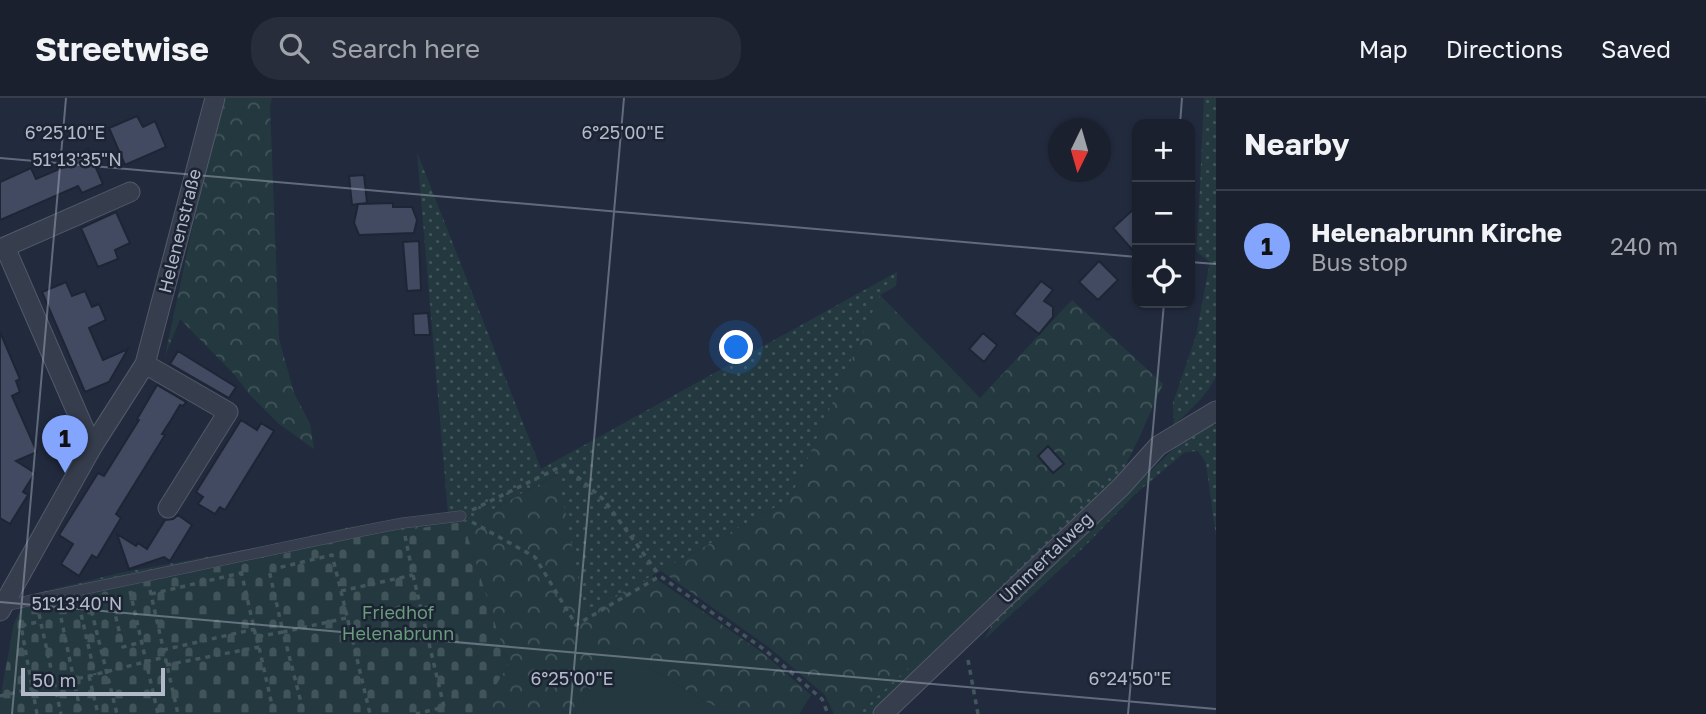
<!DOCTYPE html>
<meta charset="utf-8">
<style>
:root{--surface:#1a202e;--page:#272d3a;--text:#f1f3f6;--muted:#9fa3aa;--line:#383e4a;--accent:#84a5fd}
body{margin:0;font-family:"Golos Text",sans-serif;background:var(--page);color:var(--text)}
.controls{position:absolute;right:21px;top:21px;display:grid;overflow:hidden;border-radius:14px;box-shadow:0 2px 5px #0004}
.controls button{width:63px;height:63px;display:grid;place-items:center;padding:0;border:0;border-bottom:2px solid var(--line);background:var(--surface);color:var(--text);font:35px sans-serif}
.compass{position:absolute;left:1048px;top:21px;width:63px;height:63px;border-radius:50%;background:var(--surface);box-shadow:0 2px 5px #0004;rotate:185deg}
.scale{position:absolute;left:21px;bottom:18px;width:144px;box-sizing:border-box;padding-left:7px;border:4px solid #b2b9c9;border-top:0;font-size:19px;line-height:24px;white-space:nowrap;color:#b2b9c9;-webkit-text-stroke:5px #1c2333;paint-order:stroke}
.you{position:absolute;left:737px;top:250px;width:24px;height:24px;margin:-18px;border:5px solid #fff;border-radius:50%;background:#1a73e8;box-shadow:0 0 0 10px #1a73e833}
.badge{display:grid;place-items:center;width:46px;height:46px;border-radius:50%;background:var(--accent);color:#111;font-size:23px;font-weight:700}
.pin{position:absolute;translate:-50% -58px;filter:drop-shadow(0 2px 4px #0008)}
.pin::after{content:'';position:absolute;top:37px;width:24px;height:21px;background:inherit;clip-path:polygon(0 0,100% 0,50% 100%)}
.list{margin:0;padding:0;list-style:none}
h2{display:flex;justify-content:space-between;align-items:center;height:91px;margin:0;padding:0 28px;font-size:30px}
h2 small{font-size:23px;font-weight:400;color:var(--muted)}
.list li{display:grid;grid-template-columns:46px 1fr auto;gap:21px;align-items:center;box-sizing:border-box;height:112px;padding:0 28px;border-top:2px solid var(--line)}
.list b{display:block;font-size:26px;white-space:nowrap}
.list p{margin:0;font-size:23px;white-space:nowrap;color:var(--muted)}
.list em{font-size:23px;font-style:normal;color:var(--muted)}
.icon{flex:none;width:38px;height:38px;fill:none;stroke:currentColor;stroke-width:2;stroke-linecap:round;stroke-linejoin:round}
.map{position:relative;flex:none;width:1216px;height:616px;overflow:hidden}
header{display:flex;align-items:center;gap:42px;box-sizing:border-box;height:98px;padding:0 35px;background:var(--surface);border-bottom:2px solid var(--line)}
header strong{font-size:33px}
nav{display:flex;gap:38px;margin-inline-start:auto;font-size:24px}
.search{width:490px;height:63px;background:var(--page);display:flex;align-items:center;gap:18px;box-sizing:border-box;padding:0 24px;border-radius:28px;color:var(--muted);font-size:26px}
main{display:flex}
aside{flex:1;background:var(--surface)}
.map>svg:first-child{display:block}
.grass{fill:url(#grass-dots)}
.forest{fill:url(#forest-crowns)}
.cemetery{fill:url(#cemetery-stones)}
.garden{fill:#24393f}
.building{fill:#414a61;stroke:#1e2535;stroke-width:2}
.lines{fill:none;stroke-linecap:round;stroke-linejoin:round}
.lane-casing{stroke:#525969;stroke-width:11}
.street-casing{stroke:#525969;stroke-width:21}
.path{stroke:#42565c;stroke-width:3.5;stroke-dasharray:5 5;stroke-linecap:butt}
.lane{stroke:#363e4e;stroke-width:10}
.street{stroke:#363e4e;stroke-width:19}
.ticks{fill:none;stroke:#b2b9c9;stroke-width:2;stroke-opacity:0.45}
.labels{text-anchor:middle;stroke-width:5;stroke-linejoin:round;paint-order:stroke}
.street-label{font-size:18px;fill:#b2b9c9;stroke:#1c2333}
.park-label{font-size:18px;fill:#689c7a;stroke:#1c2333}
.ticks-label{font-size:18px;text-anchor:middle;fill:#b2b9c9;stroke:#1c2333;stroke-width:5;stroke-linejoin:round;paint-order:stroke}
</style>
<header>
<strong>Streetwise</strong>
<div class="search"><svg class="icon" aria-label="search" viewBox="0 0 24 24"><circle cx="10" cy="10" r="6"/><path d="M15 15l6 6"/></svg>Search here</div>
<nav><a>Map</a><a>Directions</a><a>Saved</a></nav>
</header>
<main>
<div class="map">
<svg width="1216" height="616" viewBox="0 0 1216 616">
<defs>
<pattern id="grass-dots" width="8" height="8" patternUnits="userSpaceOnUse" patternTransform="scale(1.75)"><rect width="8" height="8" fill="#24393f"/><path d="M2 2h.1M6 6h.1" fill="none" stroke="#415459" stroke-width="1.8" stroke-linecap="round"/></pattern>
<pattern id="forest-crowns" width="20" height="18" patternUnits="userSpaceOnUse" patternTransform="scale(1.75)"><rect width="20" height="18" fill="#24393f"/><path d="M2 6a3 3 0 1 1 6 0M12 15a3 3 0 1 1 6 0" fill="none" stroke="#415459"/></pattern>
<pattern id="cemetery-stones" width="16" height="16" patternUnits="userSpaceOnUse" patternTransform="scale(1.75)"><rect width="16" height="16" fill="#24393f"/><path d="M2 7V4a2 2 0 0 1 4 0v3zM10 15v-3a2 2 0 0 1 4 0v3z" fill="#415459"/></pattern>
</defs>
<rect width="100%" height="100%" fill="#222b3e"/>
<!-- grass -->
<path class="grass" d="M1204,0H1216V278C1207,298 1190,312 1174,327L1173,305L1196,238L1210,164L1196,153L1199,111Z
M417,54L541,371L897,174L896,188L880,197L790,401L585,515L557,376L472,423L351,440L265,460L118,487L22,510L29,497L120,475L265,448L350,429L448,415Z
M1216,327V438L1206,365L1198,353L1185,354L1134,397L1086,447L984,542L993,525L1186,339L1201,330Z
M1129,360L1122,377L873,616H858L929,551Z"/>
<!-- forest -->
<path class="forest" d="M223,0H272L270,8L279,241L294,295L310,326L314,351L278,325L250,297L234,276L180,221L165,258L217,15Z
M880,197L980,300L1072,202L1163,286L1138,342L1129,360L929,551L858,616H834L825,597L770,550L661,473L790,401Z
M558,376L585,514L652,478L764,556L811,597L799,616H729L701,601L617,550L574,616H479L508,567L463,424L472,423Z"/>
<!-- cemetery -->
<path class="cemetery" d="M463,424L508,567L479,616H0V602L14,525L22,510L118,487L265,460L351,440Z"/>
<!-- garden -->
<path class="garden" d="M617,550L701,601L729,616H574Z"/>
<!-- building -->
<path class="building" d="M137,18L143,29L155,23L166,49L125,67L109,30Z
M88,51L103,86L82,95L78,88L0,122V84L31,70L36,81L69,67L67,61Z
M364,77L367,105L359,106L393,105V109H412L417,122L414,135L359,137L354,125L358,106L352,107L349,78Z
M1137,108V157L1113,130Z
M116,114L130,145L115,152L118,161L98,169L81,130Z
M419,143L421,192L407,193L403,144Z
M1099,163L1118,182L1098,202L1079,184Z
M1041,183L1053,192L1044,203L1053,209V219L1039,236L1014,216Z
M66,184L72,198L85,193L92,209L99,206L106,222L89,230L103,262L128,251L109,284L85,294L42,194Z
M428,215L430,237H414L413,216Z
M0,234L20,281L16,283L20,294L12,298L37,354L16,363L35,375L23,394L28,397L10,426L0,420Z
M983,235L997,247L984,264L969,251Z
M178,253L236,289L229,300L170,266Z
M157,287L186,304L183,308L180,307L171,322L162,336L165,337L116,416L121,420L97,460L92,457L79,478L61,466L73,446L59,437L98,375L104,378L139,322L137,321Z
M241,322L257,332L261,325L274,333L225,412L220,409L215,416L198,406L203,399L196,394Z
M1048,348L1064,366L1053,375L1038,358Z
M178,417L192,427L170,463L164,459L129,471L117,436L136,448L138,445L147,451L165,422L173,421Z"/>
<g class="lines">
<!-- lane casing -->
<g class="lane-casing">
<path id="lane" d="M4,508L367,432L403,425L461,418"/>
</g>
<!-- street casing -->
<g class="street-casing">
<path id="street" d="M5,149L92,349
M0,151L130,94
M145,266L228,314L168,410
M0,513L92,349L145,266L215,0
M883,616L1121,389L1158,348L1216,313"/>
</g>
<!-- path -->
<path class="path" d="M472,412L564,367L604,402L660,478
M472,424L535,459L576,527L660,478L765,552L822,601L828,616
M405,438L413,477L444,609L416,616
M241,473L256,539L283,534L304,616
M150,492L178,616
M130,493L158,616
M341,493L370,616
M151,496L241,475
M111,499L123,549L142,544
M89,503L117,616
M79,507L95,577
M59,510L81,616
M39,516L61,616
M346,520L283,534L269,472L332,457L341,493L413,477
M257,540L274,616
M163,552L255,531
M968,562L978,616
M166,567L259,549
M89,578L98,616
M0,598L89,578L165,559
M37,616L21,528L41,523"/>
<!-- lane -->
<use href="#lane" class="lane"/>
<!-- street -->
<use href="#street" class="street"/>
</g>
<!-- ticks -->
<path class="ticks" d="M1180,26L1182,0M0,60L1137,159M1190,164L1216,166M0,504L1216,611M12,616L66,0M570,616L624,0M1128,616L1164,205"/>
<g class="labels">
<!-- street labels -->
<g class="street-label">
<text transform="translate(180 133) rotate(-76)" y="6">Helenenstraße</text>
<text transform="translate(1046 460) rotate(-44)" y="6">Ummertalweg</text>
</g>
<!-- park labels -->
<g class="park-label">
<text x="398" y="521">Friedhof<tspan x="398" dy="21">Helenabrunn</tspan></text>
</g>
</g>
<g class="ticks-label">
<text x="65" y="41">6°25'10"E</text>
<text x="623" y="41">6°25'00"E</text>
<text x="77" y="68">51°13'35"N</text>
<text x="77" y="512">51°13'40"N</text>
<text x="572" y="587">6°25'00"E</text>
<text x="1130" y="587">6°24'50"E</text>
</g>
</svg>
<div class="controls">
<button>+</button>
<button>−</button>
<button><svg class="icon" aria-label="locate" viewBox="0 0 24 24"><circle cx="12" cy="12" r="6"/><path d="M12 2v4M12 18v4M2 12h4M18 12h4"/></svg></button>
</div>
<svg class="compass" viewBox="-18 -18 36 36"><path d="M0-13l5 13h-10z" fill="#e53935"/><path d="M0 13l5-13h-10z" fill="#9fa3aa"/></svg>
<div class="scale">50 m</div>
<div class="you"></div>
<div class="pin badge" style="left:65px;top:375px">1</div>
</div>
<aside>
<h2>Nearby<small></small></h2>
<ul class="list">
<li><span class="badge">1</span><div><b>Helenabrunn Kirche</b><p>Bus stop</p></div><em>240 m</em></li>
</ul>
</aside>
</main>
